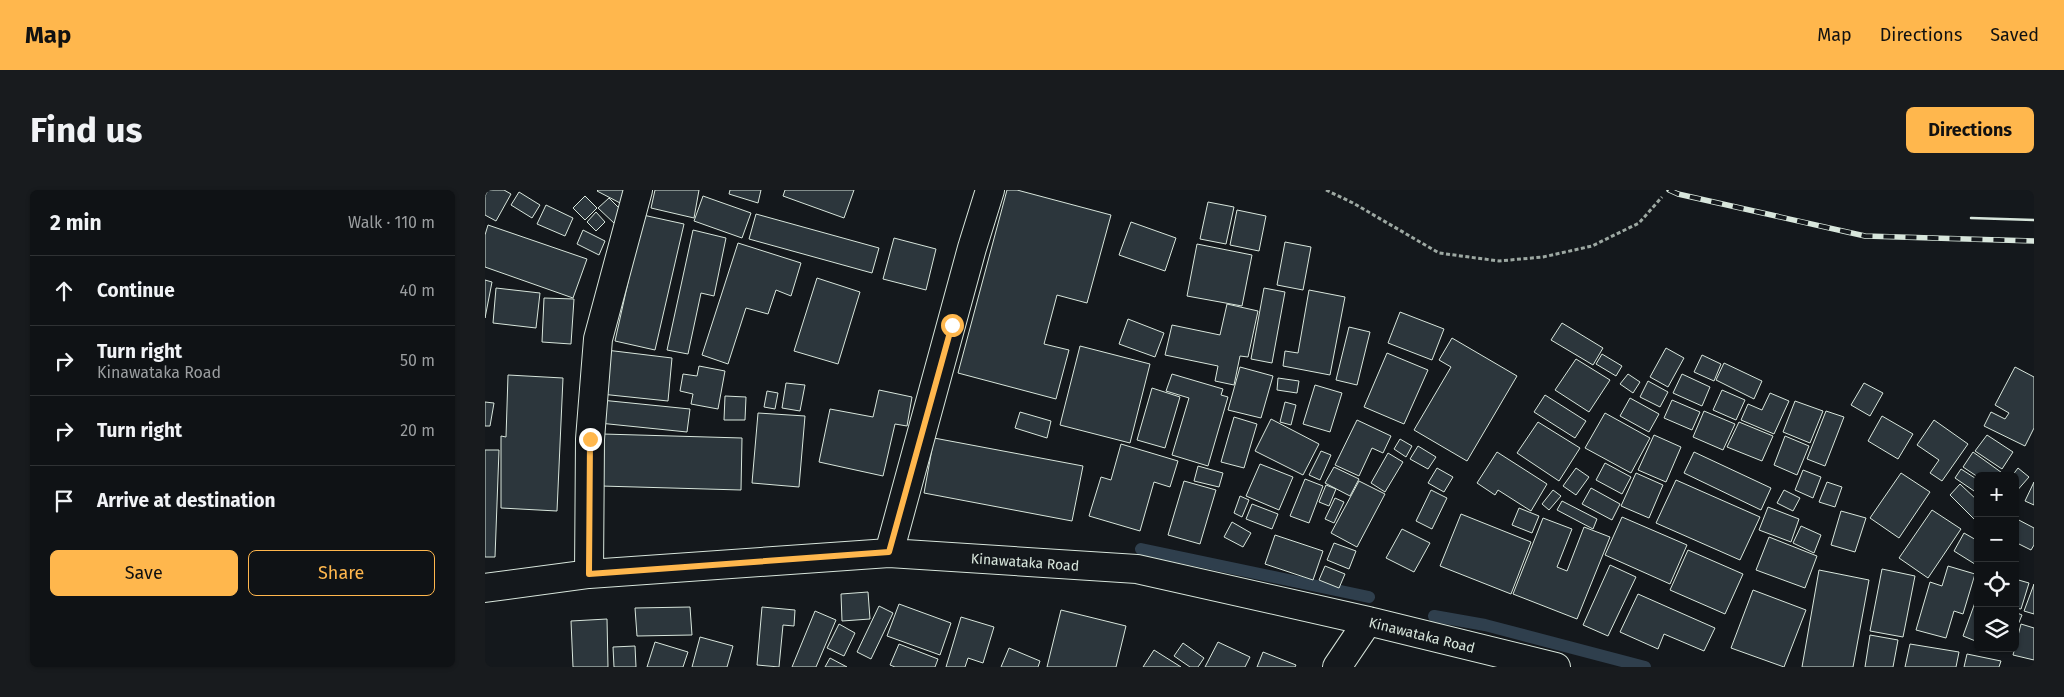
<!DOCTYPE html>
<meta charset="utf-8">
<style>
:root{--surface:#0f1215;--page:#181b1e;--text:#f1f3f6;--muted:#9b9ea0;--line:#2f3234;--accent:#ffb74d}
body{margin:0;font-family:"Fira Sans",sans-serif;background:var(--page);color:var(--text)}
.controls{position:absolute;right:15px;bottom:15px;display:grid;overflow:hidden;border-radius:8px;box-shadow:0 1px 4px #0004}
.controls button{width:45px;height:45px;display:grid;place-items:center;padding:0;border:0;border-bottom:1px solid var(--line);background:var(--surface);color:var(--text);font:25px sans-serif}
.stop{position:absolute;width:15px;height:15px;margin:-11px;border:4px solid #ffb74d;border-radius:50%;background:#fff}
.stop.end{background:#ffb74d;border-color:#fff;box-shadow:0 1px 5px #0008}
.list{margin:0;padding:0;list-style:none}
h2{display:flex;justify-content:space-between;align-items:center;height:65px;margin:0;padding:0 20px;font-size:21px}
h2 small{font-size:16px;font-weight:400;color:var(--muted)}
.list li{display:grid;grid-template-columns:32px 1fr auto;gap:15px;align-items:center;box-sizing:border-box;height:70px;padding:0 20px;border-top:1px solid var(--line)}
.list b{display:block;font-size:19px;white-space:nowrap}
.list p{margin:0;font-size:16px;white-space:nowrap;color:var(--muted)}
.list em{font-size:16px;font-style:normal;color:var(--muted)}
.actions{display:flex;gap:10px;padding:15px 20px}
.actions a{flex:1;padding:11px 0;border:1px solid var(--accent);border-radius:8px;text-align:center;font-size:18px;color:var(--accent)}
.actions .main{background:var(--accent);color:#111}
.icon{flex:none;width:28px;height:28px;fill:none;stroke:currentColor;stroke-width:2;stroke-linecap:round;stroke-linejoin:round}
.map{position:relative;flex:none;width:1549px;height:477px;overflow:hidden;border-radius:8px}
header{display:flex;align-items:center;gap:30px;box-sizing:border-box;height:70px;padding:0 25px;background:var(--accent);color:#111}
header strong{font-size:24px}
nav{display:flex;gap:28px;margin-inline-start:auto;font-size:18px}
.intro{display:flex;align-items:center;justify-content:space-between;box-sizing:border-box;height:120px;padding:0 30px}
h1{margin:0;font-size:35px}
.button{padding:12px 22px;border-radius:8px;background:var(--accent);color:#111;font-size:18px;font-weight:700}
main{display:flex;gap:30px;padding:0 30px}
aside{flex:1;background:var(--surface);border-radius:8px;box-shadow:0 1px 4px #0004}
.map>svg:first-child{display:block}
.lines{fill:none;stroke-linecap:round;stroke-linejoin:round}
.stream{stroke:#2f3f4d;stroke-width:12}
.building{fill:#2c363c;stroke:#d8e6dc}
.minor-casing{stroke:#d8e6dc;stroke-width:30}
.path{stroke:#9da8a2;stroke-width:3;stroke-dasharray:4 2.5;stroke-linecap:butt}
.minor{stroke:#14181c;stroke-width:28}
.rail-casing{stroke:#d8e6dc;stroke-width:5.5}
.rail{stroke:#14181c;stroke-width:4;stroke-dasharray:11;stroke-linecap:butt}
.wall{stroke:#d8e6dc;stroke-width:2.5}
.route{stroke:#ffb74d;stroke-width:6}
.labels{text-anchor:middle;stroke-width:4;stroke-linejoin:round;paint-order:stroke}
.street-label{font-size:14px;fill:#d8e6dc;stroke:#14181c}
</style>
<header>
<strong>Map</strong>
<nav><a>Map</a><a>Directions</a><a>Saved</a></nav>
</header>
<div class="intro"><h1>Find us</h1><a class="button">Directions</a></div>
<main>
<aside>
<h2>2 min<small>Walk · 110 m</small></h2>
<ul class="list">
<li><svg class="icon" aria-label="ahead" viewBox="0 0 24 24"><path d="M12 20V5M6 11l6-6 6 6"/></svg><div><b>Continue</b></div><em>40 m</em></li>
<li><svg class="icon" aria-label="right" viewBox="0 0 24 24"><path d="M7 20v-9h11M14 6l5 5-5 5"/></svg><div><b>Turn right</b><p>Kinawataka Road</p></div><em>50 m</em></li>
<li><svg class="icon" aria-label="right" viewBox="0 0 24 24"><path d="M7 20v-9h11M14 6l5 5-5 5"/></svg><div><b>Turn right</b></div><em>20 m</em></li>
<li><svg class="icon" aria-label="arrive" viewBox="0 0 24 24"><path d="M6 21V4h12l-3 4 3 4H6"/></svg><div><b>Arrive at destination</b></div></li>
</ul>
<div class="actions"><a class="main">Save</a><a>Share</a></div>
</aside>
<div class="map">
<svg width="1549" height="477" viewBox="0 0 1549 477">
<rect width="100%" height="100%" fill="#14181c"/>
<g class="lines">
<!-- stream -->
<path class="stream" d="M656,359L884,407
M949,426L1000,435L1160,477"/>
</g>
<!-- building -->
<path class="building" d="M3,0H19L26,4L11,31L0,25V6Z
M113,0H144L137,14L112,1Z
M170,0H214L209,28L166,18Z
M245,0H276L273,13L244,4Z
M300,0H369L359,28L298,6Z
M522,0H532L626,25L602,113L572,105L559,154L584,160L571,209L473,183Z
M34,2L55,15L47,28L26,15Z
M100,6L112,18L100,30L88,18Z
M218,6L266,23L257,48L209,31Z
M124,8L140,24L130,34L113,18Z
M723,12L749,17L741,54L715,49Z
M61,15L88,28L80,46L52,34Z
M752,20L781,26L774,61L745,55Z
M111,22L120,32L111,41L102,32Z
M271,24L394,58L387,83L264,49Z
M158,25L199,34L170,160L130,151Z
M646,32L691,48L680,81L634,65Z
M3,35L102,69L88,108L0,77V45Z
M98,40L120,51L114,65L92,54Z
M208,40L241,48L229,106L216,103L203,164L182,160Z
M409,48L451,59L441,100L398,89Z
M800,52L826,57L818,100L792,95Z
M253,53L316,73L306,106L291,100L283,124L261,118L243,174L217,165Z
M712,54L767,65L757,116L702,106Z
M332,88L375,102L353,174L309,161Z
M0,90L7,92L0,128Z
M11,98L55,103L51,138L8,133Z
M779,98L800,102L787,173L766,169Z
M824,100L860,107L845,185L798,176L800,161L813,163Z
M59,108L89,109L86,154L57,152Z
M742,114L773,121L763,167L755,166L749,195L730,191L733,176L680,165L687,135L735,145Z
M915,122L959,139L947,170L903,153Z
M643,129L679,143L670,167L634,154Z
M1077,133L1118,158L1108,175L1066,150Z
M864,137L885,142L872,195L851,190Z
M967,148L1032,186L982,271L929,240L966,177L954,170Z
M595,156L665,174L645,253L575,235Z
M1181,158L1199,168L1183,197L1165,187Z
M121,160L187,168L183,211L116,204Z
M902,163L943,180L919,234L879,217Z
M1117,164L1137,176L1131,186L1111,174Z
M1217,165L1236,174L1229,191L1209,182Z
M1091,169L1125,190L1104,222L1070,200Z
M1239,173L1277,191L1269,209L1231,190Z
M214,176L240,181L233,219L206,214L208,204L195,201L198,184L212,186Z
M755,177L788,186L776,228L743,220Z
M1530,177L1549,187V238L1540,256L1499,236L1506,222L1520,229L1524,223L1510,215Z
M687,184L738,199L736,205L743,207L723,276L687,265L704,208L681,201Z
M1143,184L1155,192L1148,203L1135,194Z
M1197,184L1225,197L1217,216L1188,203Z
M23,185L78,188L72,321L16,318V246L21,247Z
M793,188L814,191L812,203L792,200Z
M1163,191L1183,202L1175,217L1155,207Z
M301,193L320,195L315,221L297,218Z
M1379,193L1398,203L1385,226L1366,215Z
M830,195L857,203L845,242L818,234Z
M667,198L695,207L680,258L652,250Z
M394,200L427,207L422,236L410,234L398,286L334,272L345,219L388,227Z
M1237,200L1260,210L1251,230L1228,220Z
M282,201L293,203L290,219L279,217Z
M1285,203L1304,211L1289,244L1256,230L1263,214L1277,220Z
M1060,205L1101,231L1090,248L1049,222Z
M240,206L261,207L260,230H239Z
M1145,208L1174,224L1164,242L1135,226Z
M116,210L205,219L202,242L114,233Z
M1187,210L1215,222L1207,240L1179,228Z
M1310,211L1338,221L1325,253L1298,242Z
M0,212L9,213L5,236H0Z
M800,212L811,215L806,235L795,232Z
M1219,221L1250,234L1238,260L1208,247Z
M1341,221L1359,227L1340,276L1322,269Z
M535,222L566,231L562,248L530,238Z
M273,223L320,226L314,297L267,293Z
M1120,223L1165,248L1146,283L1100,258Z
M1397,226L1428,244L1413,269L1383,251Z
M749,227L772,234L759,278L736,272Z
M786,229L834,254L818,285L770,261Z
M872,230L906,246L898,263L887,258L874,286L850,275Z
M1449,230L1483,254L1457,291L1445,283L1454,270L1432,255Z
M1053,232L1095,258L1074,291L1032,263Z
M1254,232L1288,246L1277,271L1242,257Z
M118,244L257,248L256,300L116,296Z
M1169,245L1196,257L1181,292L1153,280Z
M1502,245L1528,262L1517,279L1490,261Z
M1300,246L1324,256L1312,285L1289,275Z
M449,248L598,276L587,331L439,303Z
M915,249L927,256L921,267L909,259Z
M636,254L693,271L685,297L669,292L655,341L604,326L616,287L626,290Z
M933,256L951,267L943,279L925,269Z
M0,260H14L10,367H0Z
M836,261L846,265L835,290L824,285Z
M1012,262L1062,294L1046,321L1013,300L1010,305L992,293Z
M1209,262L1286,298L1276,320L1199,283Z
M1488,262L1520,285V286L1493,287L1478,277Z
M903,263L918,272L900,302L886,293Z
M1120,273L1146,287L1137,304L1111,290Z
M775,274L808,287L794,320L761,306Z
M713,276L738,283L734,297L709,291Z
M849,277L874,289L865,306L840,293Z
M952,278L968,287L959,302L943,293Z
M1091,278L1104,287L1091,305L1078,296Z
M1533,278L1544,287L1530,303V286H1527Z
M1476,279L1493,290L1492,303L1470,288Z
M1318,280L1336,287L1328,308L1310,300Z
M1151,283L1178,295L1164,328L1136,316Z
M1416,283L1445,302L1414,348L1385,328Z
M820,289L838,296L824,333L805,326Z
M1191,290L1275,327L1255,370L1171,333Z
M699,291L731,300L715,354L683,345Z
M874,291L900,304L872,357L846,343Z
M1342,292L1357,297L1350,317L1334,312Z
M1549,292V315L1540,311Z
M1475,294L1493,311V328L1490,330L1465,305Z
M841,295L851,299L844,316L834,312Z
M1106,298L1135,314L1127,330L1097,314Z
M946,300L962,308L947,339L931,331Z
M1068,300L1076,306L1064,320L1057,314Z
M1299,300L1315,308L1308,321L1292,313Z
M755,306L764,310L757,327L749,323Z
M850,308L859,312L849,333L840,329Z
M1077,311L1112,329L1108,339L1072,320Z
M767,314L793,324L787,339L761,329Z
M1283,317L1314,329L1306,352L1274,340Z
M1034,318L1054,326L1047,343L1027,335Z
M1447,320L1476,339L1443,388L1414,368Z
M1356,321L1381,328L1370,362L1346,355Z
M976,324L1046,352L1026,404L955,376Z
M1137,327L1202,355L1185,394L1120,365Z
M1058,328L1087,339L1072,377L1082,381L1099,337L1125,347L1092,429L1028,404Z
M1530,328L1549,338V355L1546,360L1530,352Z
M747,332L766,343L758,357L739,347Z
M1316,336L1336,345L1329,363L1308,353Z
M917,339L945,353L929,382L901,368Z
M1479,343L1493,351V376L1469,361Z
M790,345L838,361L828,390L780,374Z
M1284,347L1332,366L1320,398L1271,380Z
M849,353L871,361L864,379L842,370Z
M1203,360L1258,384L1240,424L1185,400Z
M1125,375L1151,387L1123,446L1098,435Z
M840,376L860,384L854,398L834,390Z
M1463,376L1490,384L1478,424L1469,421L1461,448L1431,440L1445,392L1457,396Z
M1397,379L1430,386L1418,447L1385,441Z
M1334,380L1384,390L1368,477H1317Z
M1530,389L1544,393L1536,419L1530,418Z
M1549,394V424L1539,421Z
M1268,400L1321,420L1299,477L1246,458Z
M383,402L385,429L357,431L356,404Z
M1153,404L1230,438L1219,461L1179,444L1173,459L1135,442Z
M1492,407L1493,408V452L1478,446Z
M414,414L466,433L455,465L402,446Z
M394,416L408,423L386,469L372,462Z
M205,417L207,445L152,446L150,418Z
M277,417L310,420L309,436L298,435L294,477L272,475Z
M576,420L641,436L631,477H562Z
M330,421L351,430L331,477H307Z
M1530,422L1537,425L1530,442Z
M476,427L509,437L498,473L483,468L480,477H461Z
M122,429L123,477H88L86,431Z
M354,434L370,443L359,466L342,458Z
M1536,434L1549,438V470L1528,465Z
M1385,445L1413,450L1408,477H1380Z
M215,447L248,456L242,477H207Z
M170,452L203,462L198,477H162Z
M733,452L765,467L760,477H720Z
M698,453L719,468L713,477H705L689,466Z
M414,454L453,469L450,477H410L405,475Z
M1425,454L1474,462L1471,477H1420Z
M150,456L151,477H129L128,457Z
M524,458L555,471L553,477H516Z
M669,460L696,477H658Z
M778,462L811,475L810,477H772Z
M1482,464L1516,471L1514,477H1479Z
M345,468L362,477H340Z"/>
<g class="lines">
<!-- minor casing -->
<g class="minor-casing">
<path id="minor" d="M404,363L487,58L505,0
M104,384L105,249L113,149L153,0
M0,398L104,384L404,363L652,379L883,431L1071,477
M852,477L883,431"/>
</g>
<!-- path -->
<path class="path" d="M841,0L868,13L954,63L1014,71L1058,67L1107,56L1154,33L1177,7"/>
<!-- minor -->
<use href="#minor" class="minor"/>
<!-- rail casing -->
<g class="rail-casing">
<path id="rail" d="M1184,0L1193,4L1380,46L1549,51"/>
</g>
<!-- rail -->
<use href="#rail" class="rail"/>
<!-- wall -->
<path class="wall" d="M1486,28L1549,30"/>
</g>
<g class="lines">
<!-- route -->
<path class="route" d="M105,249L104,384L404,362L467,135"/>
</g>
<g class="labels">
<!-- street labels -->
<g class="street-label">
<text transform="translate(540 372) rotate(4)" y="5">Kinawataka Road</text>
<text transform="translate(937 445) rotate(14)" y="5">Kinawataka Road</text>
</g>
</g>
</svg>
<div class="controls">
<button>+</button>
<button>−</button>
<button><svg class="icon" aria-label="locate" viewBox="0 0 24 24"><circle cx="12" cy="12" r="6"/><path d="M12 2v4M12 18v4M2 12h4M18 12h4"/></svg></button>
<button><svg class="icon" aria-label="layers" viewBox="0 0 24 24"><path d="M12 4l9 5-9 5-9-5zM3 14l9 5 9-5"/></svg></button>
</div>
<div class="stop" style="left:467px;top:135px"></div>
<div class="stop end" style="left:105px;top:249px"></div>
</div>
</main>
